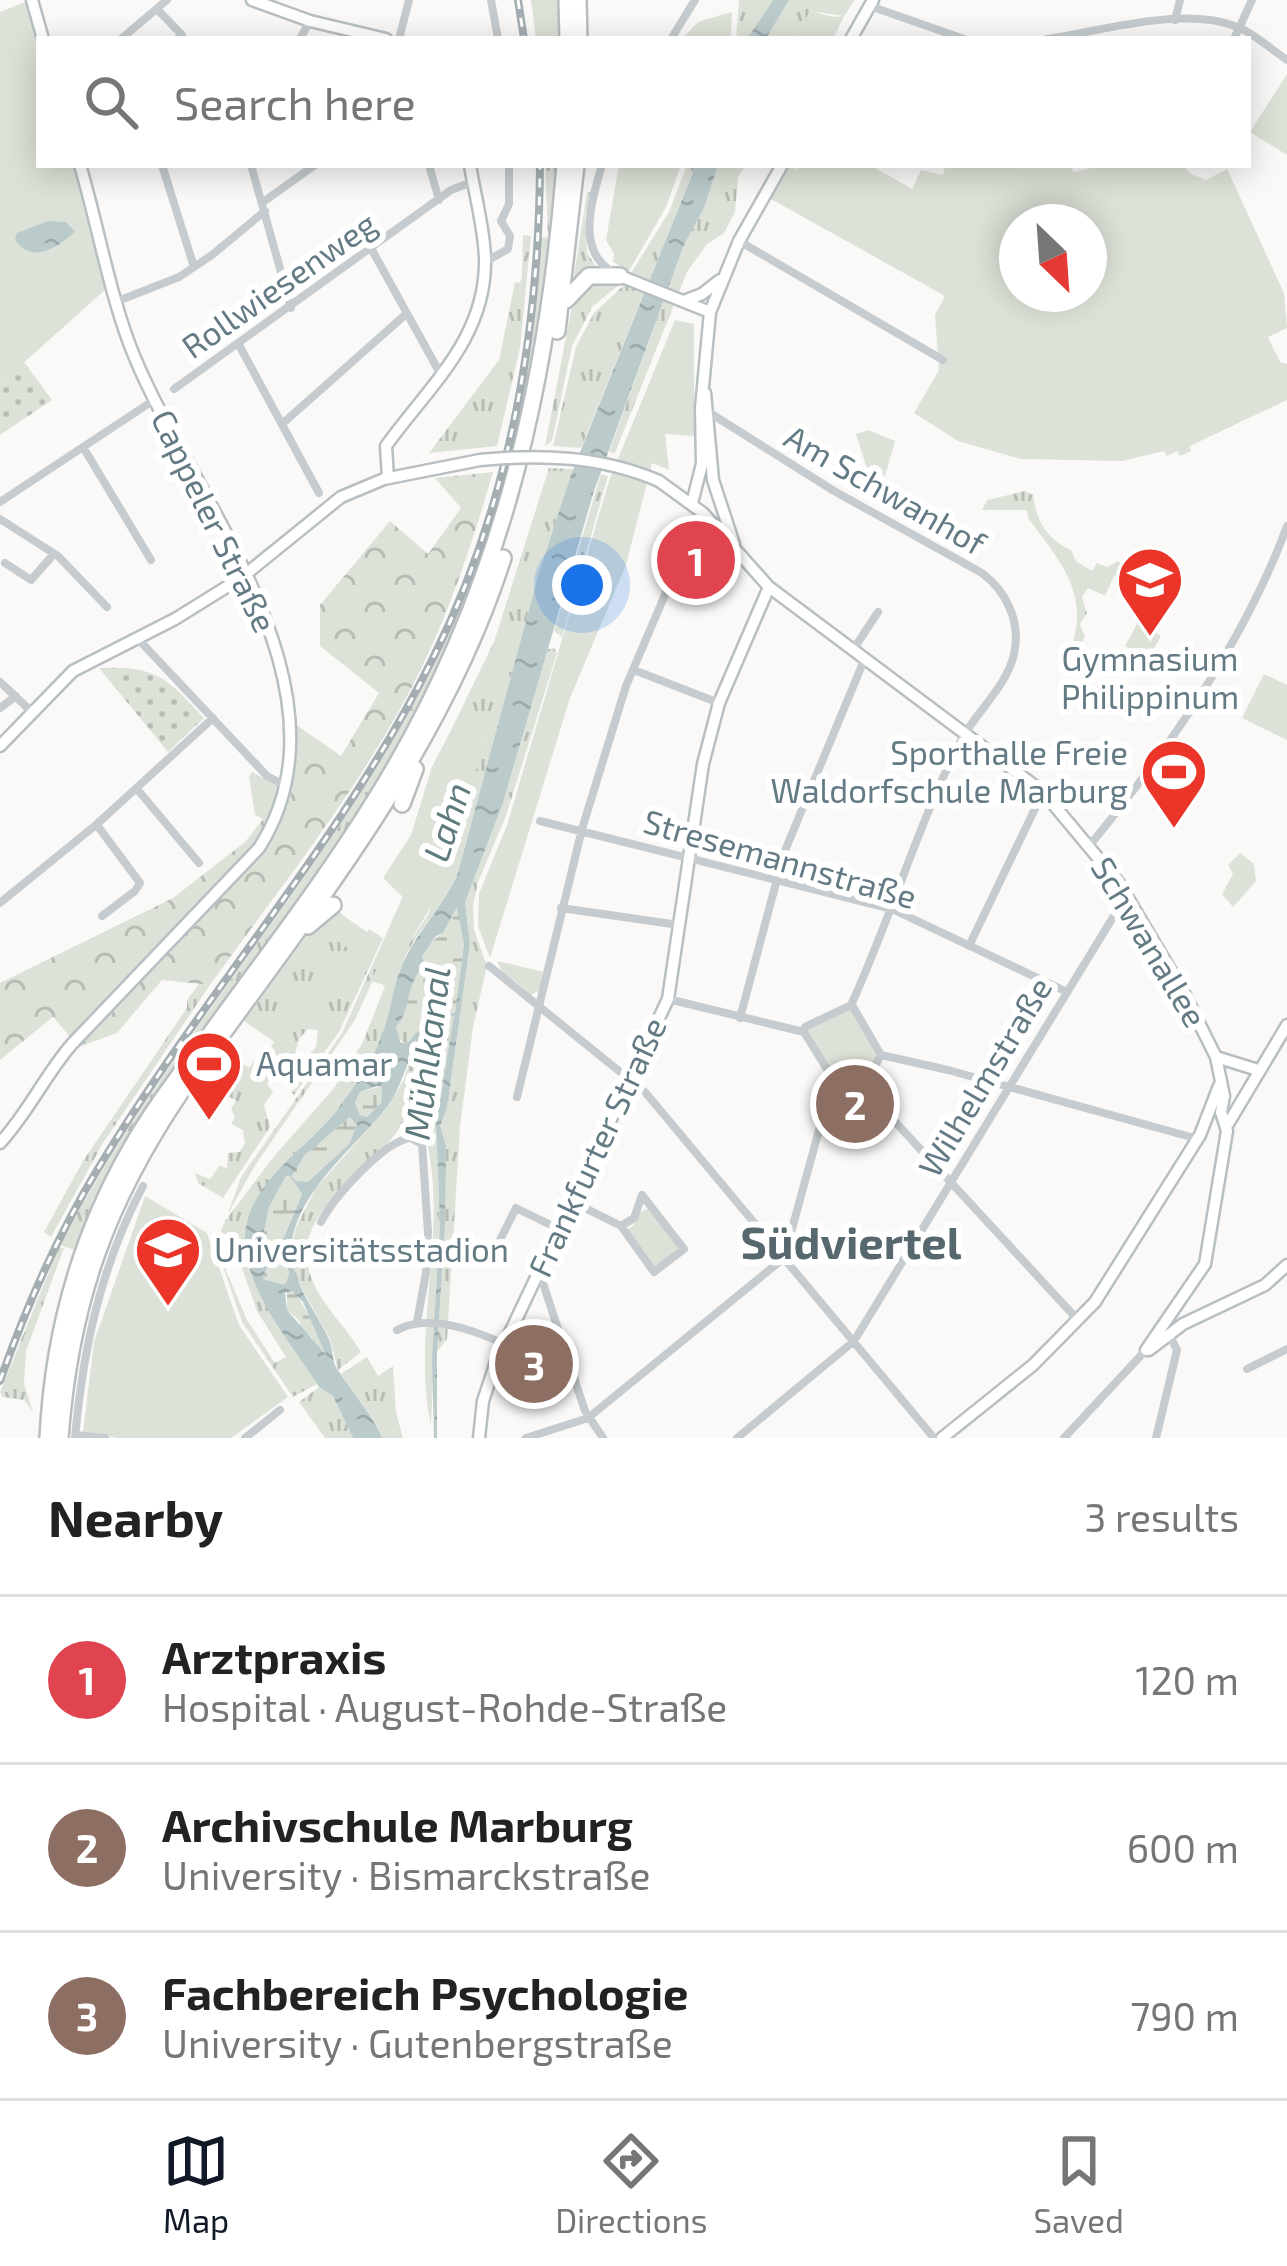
<!DOCTYPE html>
<meta charset="utf-8">
<style>
:root{--surface:#fff;--page:#f6f6f6;--text:#222;--muted:#767676;--line:#e0e0e0;--accent:#111827}
body{margin:0;font-family:"Exo 2",sans-serif;background:var(--page);color:var(--text)}
.compass{position:absolute;left:999px;top:204px;width:108px;height:108px;border-radius:50%;background:var(--surface);box-shadow:0 6px 30px #0003;rotate:155deg}
.you{position:absolute;left:582px;top:585px;width:42px;height:42px;margin:-30px;border:9px solid #fff;border-radius:50%;background:#1a73e8;box-shadow:0 0 0 18px #1a73e833}
.badge{display:grid;place-items:center;width:78px;height:78px;border-radius:50%;background:var(--accent);color:#fff;font-size:39px;font-weight:700}
.pin{position:absolute;translate:-50% -50%;border:6px solid #fff;box-shadow:0 3px 12px #0006}
.list{margin:0;padding:0;list-style:none}
h2{display:flex;justify-content:space-between;align-items:center;height:156px;margin:0;padding:0 48px;font-size:51px}
h2 small{font-size:39px;font-weight:400;color:var(--muted)}
.list li{display:grid;grid-template-columns:78px 1fr auto;gap:36px;align-items:center;box-sizing:border-box;height:168px;padding:0 48px;border-top:3px solid var(--line)}
.list b{display:block;font-size:45px;white-space:nowrap}
.list p{margin:0;font-size:39px;white-space:nowrap;color:var(--muted)}
.list em{font-size:39px;font-style:normal;color:var(--muted)}
.icon{flex:none;width:66px;height:66px;fill:none;stroke:currentColor;stroke-width:2;stroke-linecap:round;stroke-linejoin:round}
.map{position:relative;flex:none;width:1287px;height:1438px;overflow:hidden}
.search{position:absolute;background:var(--surface);box-shadow:0 6px 30px #0003;left:36px;right:36px;top:36px;height:132px;display:flex;align-items:center;gap:30px;box-sizing:border-box;padding:0 42px;border-radius:0px;color:var(--muted);font-size:45px}
.sheet{height:660px;background:var(--surface)}
nav{display:flex;justify-content:space-around;align-items:center;box-sizing:border-box;height:168px;border-top:3px solid var(--line);background:var(--surface);font-size:33px;color:var(--muted)}
nav a{display:grid;justify-items:center;gap:6px}
nav .on{color:var(--accent)}
.map>svg:first-child{display:block}
.grass{fill:url(#grass-tufts)}
.forest{fill:url(#forest-crowns)}
.wetland{fill:url(#wetland-marsh)}
.park{fill:#dde2d8;fill-rule:evenodd}
.garden{fill:url(#garden-dots)}
.water{fill:url(#water-ripples);fill-rule:evenodd}
.lines{fill:none;stroke-linecap:round;stroke-linejoin:round}
.secondary-casing{stroke:#b8bfc2;stroke-width:15}
.highway-casing{stroke:#b8bec0;stroke-width:20}
.street{stroke:#c5cbce;stroke-width:8}
.secondary{stroke:#fff;stroke-width:10}
.highway{stroke:#fff;stroke-width:15}
.rail-casing{stroke:#a4aeb2;stroke-width:8}
.rail{stroke:#fff;stroke-width:3;stroke-dasharray:9;stroke-linecap:butt}
.secondary-bridge-casing{stroke:#b8bfc2;stroke-width:15;stroke-linecap:butt}
.secondary-bridge{stroke:#fff;stroke-width:10}
.labels{text-anchor:middle;stroke-width:12;stroke-linejoin:round;paint-order:stroke}
.street-label{font-size:33px;fill:#647a84;stroke:#fff}
.poi-label{font-size:33px;fill:#647a84;stroke:#fff;text-anchor:start}
.water-label{font-size:36px;font-style:italic;fill:#5e7a7d;stroke:#fff}
.district-label{font-size:45px;font-weight:bold;fill:#56686e;stroke:#fff}
</style>
<div class="map">
<svg width="1287" height="1438" viewBox="0 0 1287 1438">
<defs>
<pattern id="grass-tufts" width="24" height="20" patternUnits="userSpaceOnUse" patternTransform="scale(3)"><rect width="24" height="20" fill="#dde2d8"/><path d="M3 7l-1-3M5 7V3M7 7l1-3M15 17l-1-3M17 17v-4M19 17l1-3" fill="none" stroke="#b7bcb5"/></pattern>
<pattern id="forest-crowns" width="20" height="18" patternUnits="userSpaceOnUse" patternTransform="scale(3)"><rect width="20" height="18" fill="#dde2d8"/><path d="M2 6a3 3 0 1 1 6 0M12 15a3 3 0 1 1 6 0" fill="none" stroke="#b7bcb5"/></pattern>
<pattern id="wetland-marsh" width="20" height="14" patternUnits="userSpaceOnUse" patternTransform="scale(3)"><rect width="20" height="14" fill="#dde2d8"/><path d="M1 5h8M5 5V1M11 12h8M15 12V8" fill="none" stroke="#b7bcb5"/></pattern>
<pattern id="garden-dots" width="8" height="8" patternUnits="userSpaceOnUse" patternTransform="scale(3)"><rect width="8" height="8" fill="#dde2d8"/><path d="M2 2h.1M6 6h.1" fill="none" stroke="#b7bcb5" stroke-width="1.8" stroke-linecap="round"/></pattern>
<pattern id="water-ripples" width="26" height="14" patternUnits="userSpaceOnUse" patternTransform="scale(3)"><rect width="26" height="14" fill="#bbcbcc"/><path d="M2 4q2-2 4 0t4 0M15 11q2-2 4 0t4 0" fill="none" stroke="#9caaab"/></pattern>
</defs>
<rect width="100%" height="100%" fill="#faf9f8"/>
<!-- grass -->
<path class="grass" d="M531,0H561V39H536Z
M739,0H773L747,39H736Z
M789,0H855L844,16L810,11L795,39H766Z
M545,165H559C545,333 517,508 445,662C419,717 386,770 354,821L124,1145L93,1200L75,1250L60,1245C168,1039 333,869 436,661C500,531 531,381 541,238L548,237Z
M687,165H696L581,448L553,446L576,347L594,313L623,286L669,212Z
M718,165H746L738,177L735,212L724,233L707,244L687,272L615,453L609,452L684,245L704,208Z
M587,192H591L588,212L585,213L587,253L599,271L573,282Z
M523,235L531,236L520,348L497,446L429,453L499,360L515,282L520,283L522,277Z
M604,278L620,284L592,307L572,346L552,441L545,446L574,296L580,287Z
M549,468L573,469L540,569L457,876C443,904 422,926 407,953C395,976 393,1000 386,1024C376,1056 356,1086 336,1111C304,1151 243,1187 245,1246C247,1290 294,1346 317,1384L293,1397L242,1322L217,1249L247,1320L275,1363L286,1357L257,1311L238,1257L224,1256L218,1239L225,1221L275,1155L334,1088L363,1042L385,986H389L400,957L428,915L484,739L452,728L494,642Z
M601,474L608,476L562,637L554,631Z
M1025,491L1033,495C1036,520 1047,540 1071,550L1076,561L1092,571L1097,563L1107,567L1118,561L1126,566L1141,564V573L1114,576L1105,596L1088,588L1082,597L1087,613L1080,624L1085,637L1071,663L1066,659C1095,599 1062,564 1028,518L1027,510H982L987,500Z
M554,648L557,653L506,816L478,882L473,906L474,930L487,966L473,1027L460,1127L447,1339L437,1352L445,1224L440,1125L447,1108L470,944L465,902L503,803L548,649Z
M404,894L408,902L355,1020L254,1167L228,1214L241,1177L342,1033Z
M336,909L344,916L331,936L353,951L369,929L383,938L339,1032L294,1095L291,1093L299,1079L296,1067L284,1060L296,1056L305,1058L316,1047L318,1030L308,1029L299,1039L295,1054L277,1058L267,1053L274,1042L244,1021L314,926Z
M199,984L210,985L103,1143L51,1237L44,1232L83,1161L187,1008V1000Z
M455,1015L436,1124L440,1227L431,1425C411,1333 448,1235 427,1142L433,1139V1125L422,1117H406C380,1170 289,1207 310,1274C319,1303 346,1326 361,1352L338,1370L330,1339L295,1276L291,1251L296,1227L316,1188L386,1109L403,1081L417,1042L434,1023Z
M226,1052L249,1068L260,1053L275,1060L276,1064L267,1084L273,1092L264,1105L270,1127L223,1198L198,1183L195,1173L210,1179L220,1165L227,1169L228,1153L239,1152L245,1144L243,1130L231,1124L235,1117L231,1109L236,1101L217,1089L226,1077L213,1068Z
M59,1247L64,1248L26,1351L24,1384L33,1412L24,1400L3,1397L0,1392Z
M367,1357L378,1376L393,1366L396,1412L403,1438H382C379,1423 351,1390 341,1374Z
M319,1387L333,1396L353,1438H325L299,1402Z"/>
<!-- forest -->
<path class="forest" d="M493,472C475,534 455,596 428,654C373,773 286,879 210,985L162,980L117,1033L79,1047L53,1017L0,1060V983L173,898L245,842L263,819L255,815L249,777L252,772L279,787L277,795L290,798L297,754L295,724L341,756L379,693L320,646V605L390,521L428,554L461,508L435,478Z"/>
<!-- wetland -->
<path class="wetland" d="M457,907L460,908L464,944L455,1014C433,1015 420,1029 407,1044L396,1038V1027C407,1015 404,1006 407,991C412,971 426,943 443,933Z
M382,1086L381,1103L367,1117L360,1115L355,1103L360,1092Z
M350,1117L357,1125L349,1144L308,1183L296,1181L292,1175L304,1156Z
M286,1176H291L302,1194L282,1242L289,1274L285,1285L263,1279L264,1260L257,1246L262,1241L269,1207Z
M287,1291L295,1292L321,1336L327,1355L313,1344L312,1337L302,1331L299,1320L287,1310Z"/>
<!-- park -->
<path class="park" d="M25,2L39,48V165H73L106,289L0,384V12Z
M810,11L833,17L844,16L833,39H795Z
M732,12L731,39H682L698,22Z
M1287,74V155L1250,132Z
M619,165H681L666,207L629,271L613,262L614,254L606,240Z
M788,165L797,170L794,165H870L912,189L921,170L943,175L945,165H1070L1074,172L1104,165H1184L1189,173L1206,180L1227,169L1284,293L1287,328L1268,337L1280,362L1287,364V400L1190,446L1191,451L1180,456L1177,451L1167,456L1164,451L1122,461L1021,459L958,441L914,413L939,370L935,315L945,296L769,198ZM1017,222H1089V294H1017Z
M675,320L694,324V436L665,434L669,470L652,463L626,565L570,698L490,958L478,926L479,894L507,825L609,481Z
M868,430L895,441L885,476L866,466L856,434Z
M1148,578L1156,586L1150,606L1116,588L1120,580Z
M1138,622L1161,636L1148,659L1125,646Z
M1264,674L1287,685V740L1242,718Z
M452,728L484,738C472,783 465,835 446,877C429,915 403,947 389,987L371,981L408,902L383,878L411,835L432,767Z
M1240,853L1254,864L1256,881L1233,907L1222,894L1233,874L1228,865Z
M344,916L367,932L354,952L330,936Z
M497,961L544,972L540,990L531,995L514,980L505,978Z
M849,1005L879,1056L863,1085L834,1077L806,1032V1027Z
M145,1196L207,1233L239,1325L288,1397L231,1438H117L83,1432L94,1342Z
M651,1208L678,1241V1250L657,1268H650L627,1229L633,1226L641,1211Z"/>
<!-- garden -->
<path class="garden" d="M24,362L52,400L0,435V384Z
M99,668C157,666 166,677 204,718L168,752Z"/>
<!-- water -->
<path class="water" d="M773,0H789L766,39H747Z
M696,165H718L704,208L684,245L594,491L503,803L465,902L470,944L447,1108L440,1126L446,1146L445,1224L437,1352V1438H434L432,1359L440,1227L436,1124L454,1016C410,1022 410,1078 387,1107C353,1151 277,1206 294,1270C300,1291 317,1315 327,1335C334,1347 331,1359 337,1369C347,1384 380,1426 382,1438H353L333,1396L319,1387C293,1345 247,1294 245,1242C243,1185 307,1149 337,1110C357,1083 377,1055 386,1023C393,999 395,975 408,953C423,926 443,904 457,876L540,569L572,472ZM457,907L464,944L455,1013C431,1015 421,1027 407,1044L400,1042L396,1027C413,1008 403,987 425,965L422,956L436,936L443,933ZM377,1086L382,1087L381,1103L367,1117L360,1115L355,1103L360,1092ZM350,1117L357,1125L349,1144L308,1182L296,1181L292,1176L304,1156ZM286,1176H290L302,1194L282,1242L289,1274L285,1285L263,1279L267,1267L257,1246L262,1242L269,1207ZM292,1291L303,1302L326,1355L287,1310L285,1293Z
M48,221L66,222L75,232C55,249 33,264 15,240L17,233Z"/>
<g class="lines">
<!-- secondary casing -->
<g class="secondary-casing">
<path id="secondary" d="M32,0L43,39
M252,0L310,21L386,39
M851,39L873,0
M620,276L710,312
M684,301L702,294L720,280
M705,393L713,480L734,544
M388,478L386,446C429,386 487,338 485,258C484,227 475,196 470,165
M659,481L703,513L769,587L1043,792L1119,883L1184,993L1216,1057L1224,1096L1221,1112
M692,503L702,464L701,408L710,312L739,241L782,165
M0,746L73,671L175,619L241,578L341,497L384,479L480,460
M1216,1057L1258,1070
M1228,1124L1287,1025
M0,1143C28,1113 45,1075 72,1044L259,848C359,691 193,498 135,358C111,302 98,225 80,165
M1146,1350L1205,1264L1227,1131L1221,1112
M1149,1350L1183,1324L1265,1285L1287,1265
M479,1438L483,1401L496,1362L668,999L703,764L719,703L769,587
M942,1438L1033,1365L1095,1302L1200,1135L1219,1086"/>
</g>
<!-- highway casing -->
<g class="highway-casing">
<path id="highway" d="M567,0L568,39
M578,0L579,39
M566,300L589,276H620
M557,331L576,165
M402,804L415,769
M308,926L333,905
M217,1041C328,889 445,739 503,558
M48,1438C53,1337 79,1240 129,1152C151,1112 179,1076 206,1040C263,961 323,884 374,802C498,604 547,395 565,165
M60,1438C70,1303 106,1202 182,1090"/>
</g>
<!-- street -->
<path class="street" d="M491,0L498,39
M870,6L964,39
M157,9L182,35L177,39
M1175,20L1180,0
M121,39L167,0
M300,39L310,21
M399,39L409,0
M671,39L695,0
M1047,39C1100,31 1181,7 1232,25C1253,32 1269,48 1287,60
M1234,39L1252,0
M162,165L194,267
M251,165L291,308
M429,165L439,200
M602,165C592,200 575,251 613,272
M263,202L315,165
M501,221L509,204V165
M739,241L943,360
M372,250L441,375
M485,262L508,249L510,236L501,221
M118,301L179,277L212,255L265,211
M239,345L319,493
M174,389L451,190L472,182
M710,413L834,491L982,573C1007,592 1021,622 1014,654C1007,686 977,711 961,740C918,824 891,918 851,1005
M282,424L405,315
M83,447L151,560
M0,502L154,400
M0,519L58,556L107,607
M5,563L31,580L53,555
M138,639L267,776L284,785
M853,650L878,612
M634,670L719,703
M0,682L32,712
M0,708L16,696
M137,789L199,863
M540,821L892,909L1065,991
M97,825L140,883L135,891L102,916
M1090,845C1167,751 1245,641 1287,526
M0,903L97,824L213,718
M561,908L679,925
M969,946L1043,792
M489,966L645,1092L934,1438
M668,999L804,1032
M851,1005L805,1027L804,1032L833,1079L863,1087
M852,1005L881,1055L863,1087
M740,1018L784,853L865,658
M881,1055L948,1070L1198,1139
M863,1087L1077,1319
M517,1097L582,829L626,686L670,583
M573,1202L621,1226L654,1272L684,1249L642,1195L634,1218L621,1226
M321,1222C334,1197 383,1142 410,1138L422,1144L428,1232L426,1273L417,1322
M494,1252L516,1208L559,1229
M539,1271L585,1411L603,1438
M397,1330C428,1313 474,1330 504,1344
M1247,1369L1287,1349
M76,1435L105,1438
M75,1438C83,1348 101,1266 143,1186
M245,1438L280,1410
M526,1438L588,1418L784,1258L833,1079
M737,1438L854,1341L1126,896
M1064,1438L1146,1350
M1156,1438L1177,1350L1170,1336"/>
<!-- secondary -->
<use href="#secondary" class="secondary"/>
<!-- highway -->
<use href="#highway" class="highway"/>
<!-- rail casing -->
<g class="rail-casing">
<path id="rail" d="M518,0L524,39
M0,1381C26,1307 58,1234 99,1167C204,993 343,841 433,658C509,506 539,334 540,165"/>
</g>
<!-- rail -->
<use href="#rail" class="rail"/>
<!-- secondary-bridge casing -->
<g class="secondary-bridge-casing">
<path id="secondary-bridge" d="M480,460C541,454 601,456 659,481"/>
</g>
<!-- secondary-bridge -->
<use href="#secondary-bridge" class="secondary-bridge"/>
</g>
<!-- icons -->
<defs>
<g id="school-pin" transform="scale(3.45)"><path d="M0 17L-7.5 6A9.5 9.5 0 1 1 7.5 6Z" fill="#ea3528" stroke="#fff"/><path d="M0-5L7-2L0 1L-7-2ZM-4 1L0 2.5L4 1V4Q0 6-4 4Z" fill="#fff"/></g>
<g id="stadium-pin" transform="scale(3.45)"><path d="M0 17L-7.5 6A9.5 9.5 0 1 1 7.5 6Z" fill="#ea3528" stroke="#fff"/><path d="M0-5a6.5 5 0 1 0 0 10a6.5 5 0 1 0 0-10ZM-3.5-1.8h7v3.6h-7Z" fill="#fff"/></g>
<g id="university-pin" transform="scale(3.45)"><path d="M0 17L-7.5 6A9.5 9.5 0 1 1 7.5 6Z" fill="#ea3528" stroke="#fff"/><path d="M0-5L7-2L0 1L-7-2ZM-4 1L0 2.5L4 1V4Q0 6-4 4Z" fill="#fff"/></g>
</defs>
<g fill-rule="evenodd">
<use href="#school-pin" x="1150" y="580"/>
<use href="#stadium-pin" x="1174" y="772"/>
<use href="#stadium-pin" x="209" y="1064"/>
<use href="#university-pin" x="168" y="1250"/>
</g>
<g class="labels">
<!-- street labels -->
<g class="street-label">
<text transform="translate(279 285) rotate(-35)" y="12">Rollwiesenweg</text>
<text transform="translate(885 490) rotate(30)" y="12">Am Schwanhof</text>
<text transform="translate(214 521) rotate(64)" y="12">Cappeler Straße</text>
<text transform="translate(780 859) rotate(16)" y="12">Stresemannstraße</text>
<text transform="translate(1149 942) rotate(59)" y="12">Schwanallee</text>
<text transform="translate(985 1077) rotate(-59)" y="12">Wilhelmstraße</text>
<text transform="translate(597 1147) rotate(-65)" y="12">Frankfurter Straße</text>
</g>
<!-- poi labels -->
<g class="poi-label">
<text x="1150" y="671" text-anchor="middle">Gymnasium<tspan x="1150" dy="38">Philippinum</tspan></text>
<text x="1128" y="765" text-anchor="end">Sporthalle Freie<tspan x="1128" dy="38">Waldorfschule Marburg</tspan></text>
<text x="256" y="1076">Aquamar</text>
<text x="214" y="1262">Universitätsstadion</text>
</g>
<!-- water labels -->
<g class="water-label">
<text transform="translate(447 822) rotate(-72)" y="13">Lahn</text>
<text transform="translate(427 1053) rotate(-83)" y="13">Mühlkanal</text>
</g>
<!-- district labels -->
<g class="district-label">
<text x="851" y="1259">Südviertel</text>
</g>
</g>
</svg>
<svg class="compass" viewBox="-18 -18 36 36"><path d="M0-13l5 13h-10z" fill="#e53935"/><path d="M0 13l5-13h-10z" fill="#767676"/></svg>
<div class="you"></div>
<div class="pin badge" style="left:696px;top:560px;background:#e0444e">1</div>
<div class="pin badge" style="left:855px;top:1104px;background:#8d6e63">2</div>
<div class="pin badge" style="left:534px;top:1364px;background:#8d6e63">3</div>
<div class="search"><svg class="icon" aria-label="search" viewBox="0 0 24 24"><circle cx="10" cy="10" r="6"/><path d="M15 15l6 6"/></svg>Search here</div>
</div>
<section class="sheet">
<h2>Nearby<small>3 results</small></h2>
<ul class="list">
<li><span class="badge" style="background:#e0444e">1</span><div><b>Arztpraxis</b><p>Hospital · August-Rohde-Straße</p></div><em>120 m</em></li>
<li><span class="badge" style="background:#8d6e63">2</span><div><b>Archivschule Marburg</b><p>University · Bismarckstraße</p></div><em>600 m</em></li>
<li><span class="badge" style="background:#8d6e63">3</span><div><b>Fachbereich Psychologie</b><p>University · Gutenbergstraße</p></div><em>790 m</em></li>
</ul>
</section>
<nav>
<a class="on"><svg class="icon" aria-label="map" viewBox="0 0 24 24"><path d="M3 6l6-2 6 2 6-2v14l-6 2-6-2-6 2zM9 4v14M15 6v14"/></svg>Map</a>
<a><svg class="icon" aria-label="directions" viewBox="0 0 24 24"><path d="M12 3l9 9-9 9-9-9zM9 14v-3h6M13 9l2 2-2 2"/></svg>Directions</a>
<a><svg class="icon" aria-label="saved" viewBox="0 0 24 24"><path d="M7 4h10v16l-5-4-5 4z"/></svg>Saved</a>
</nav>
